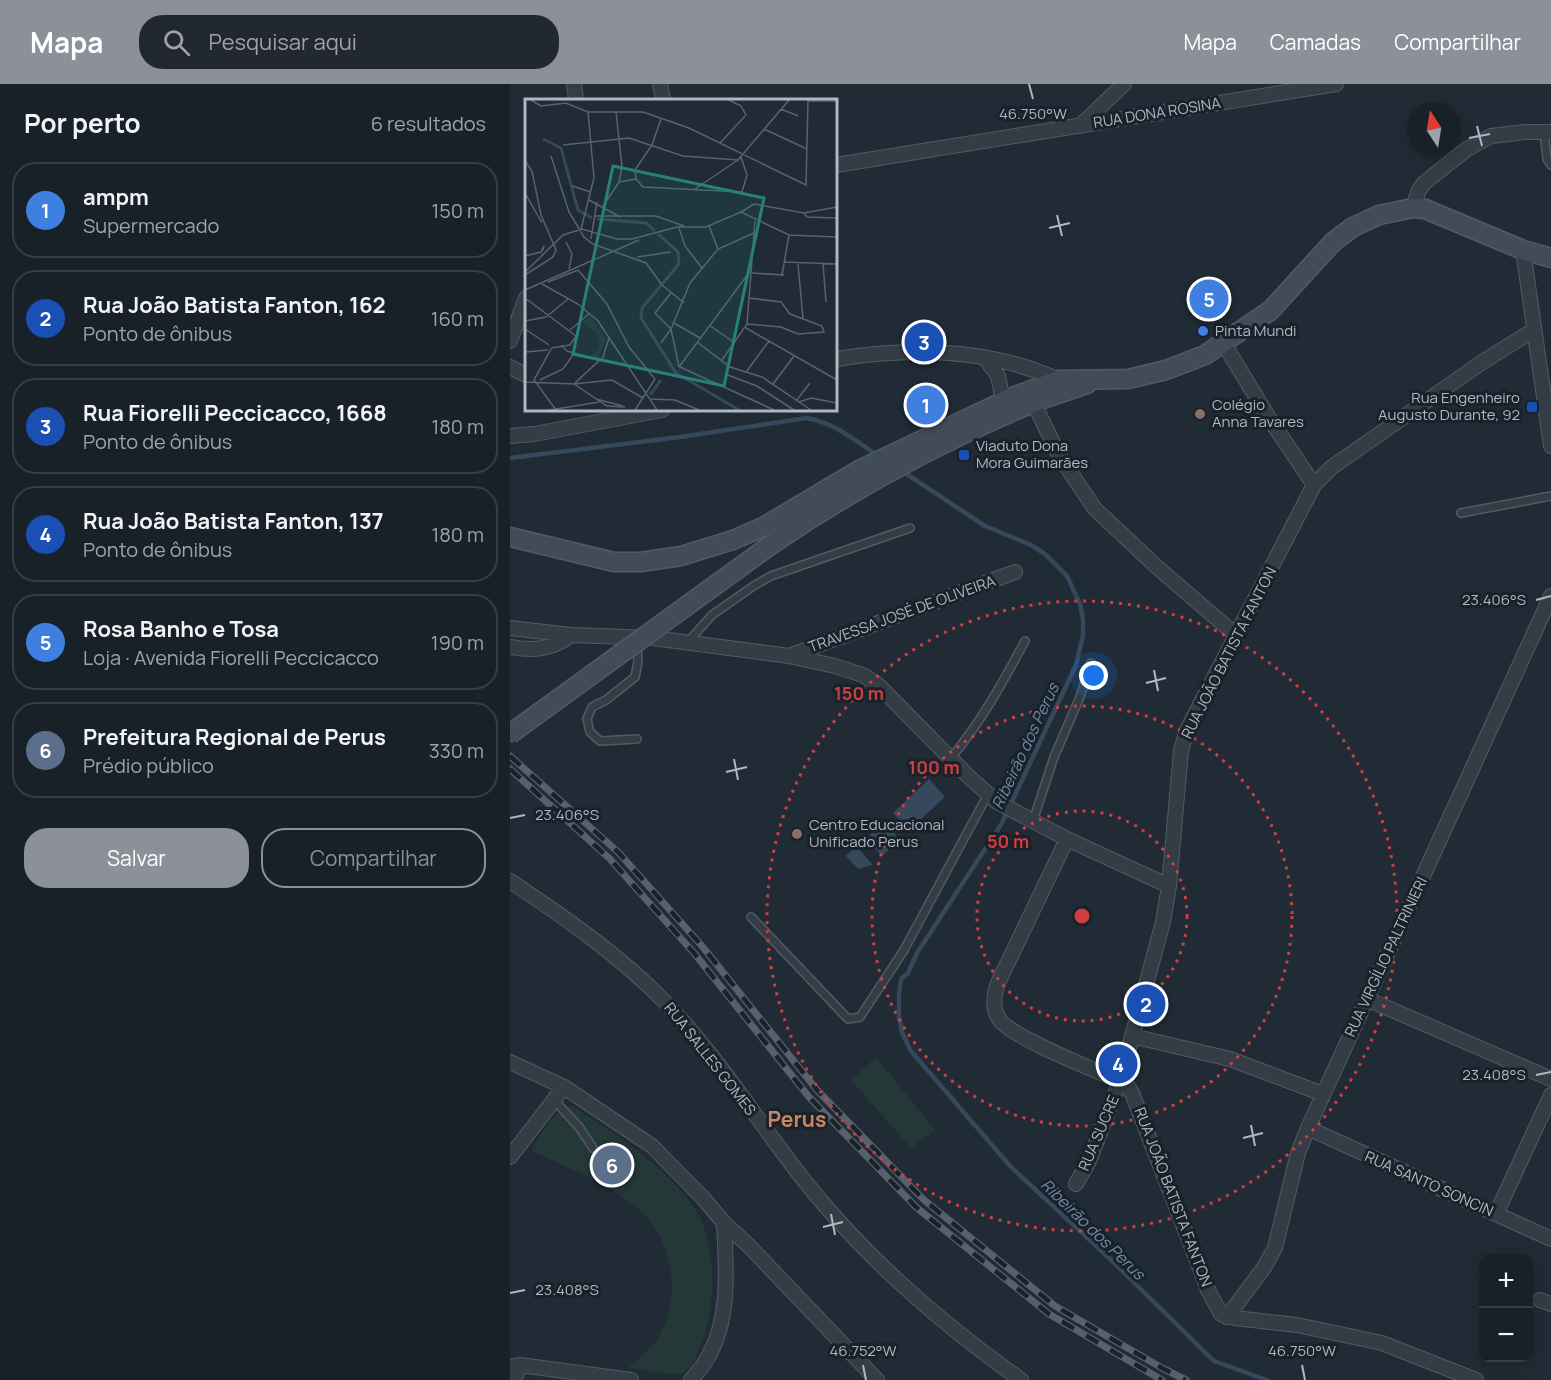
<!DOCTYPE html>
<html lang="pt">
<meta charset="utf-8">
<style>
:root{--surface:#182028;--page:#212830;--text:#f1f3f6;--muted:#9fa3a8;--line:#363e45;--accent:#8c9099}
body{margin:0;font-family:Manrope,sans-serif;background:var(--page);color:var(--text)}
.controls{position:absolute;right:18px;bottom:18px;display:grid;overflow:hidden;border-radius:12px;box-shadow:0 3px 15px #0003}
.controls button{width:54px;height:54px;display:grid;place-items:center;padding:0;border:0;border-bottom:2px solid var(--line);background:var(--surface);color:var(--text);font:30px sans-serif}
.compass{position:absolute;left:897px;top:18px;width:54px;height:54px;border-radius:50%;background:var(--surface);box-shadow:0 3px 15px #0003;rotate:348deg}
.you{position:absolute;left:584px;top:592px;width:21px;height:21px;margin:-15px;border:4px solid #fff;border-radius:50%;background:#1a73e8;box-shadow:0 0 0 9px #1a73e833}
.badge{display:grid;place-items:center;width:39px;height:39px;border-radius:50%;background:var(--accent);color:#fff;font-size:20px;font-weight:700}
.pin{position:absolute;translate:-50% -50%;border:3px solid #fff;box-shadow:0 2px 6px #0006}
.list{margin:0;padding:0;list-style:none}
h2{display:flex;justify-content:space-between;align-items:center;height:78px;margin:0;padding:0 24px;font-size:26px}
h2 small{font-size:20px;font-weight:400;color:var(--muted)}
.list li{display:grid;grid-template-columns:39px 1fr auto;gap:18px;align-items:center;box-sizing:border-box;height:96px;margin:0 12px 12px;padding:0 12px;border:2px solid var(--line);border-radius:24px}
.list b{display:block;font-size:22px;white-space:nowrap}
.list p{margin:0;font-size:20px;white-space:nowrap;color:var(--muted)}
.list em{font-size:20px;font-style:normal;color:var(--muted)}
.actions{display:flex;gap:12px;padding:18px 24px}
.actions a{flex:1;padding:14px 0;border:2px solid var(--accent);border-radius:24px;text-align:center;font-size:21px;color:var(--accent)}
.actions .main{background:var(--accent);color:#fff}
.icon{flex:none;width:33px;height:33px;fill:none;stroke:currentColor;stroke-width:2;stroke-linecap:round;stroke-linejoin:round}
.map{position:relative;flex:none;width:1041px;height:1296px;overflow:hidden}
header{display:flex;align-items:center;gap:36px;box-sizing:border-box;height:84px;padding:0 30px;background:var(--accent);color:#fff}
header strong{font-size:28px}
nav{display:flex;gap:33px;margin-inline-start:auto;font-size:21px}
.search{width:420px;height:54px;background:var(--page);display:flex;align-items:center;gap:15px;box-sizing:border-box;padding:0 21px;border-radius:24px;color:var(--muted);font-size:22px}
main{display:flex}
aside{flex:1;background:var(--surface)}
.map>svg:first-child{display:block}
.green{fill:#233837}
.water{fill:#35485c}
.lines{fill:none;stroke-linecap:round;stroke-linejoin:round}
.stream{stroke:#35485c;stroke-width:4.5}
.service-casing{stroke:#515b64;stroke-width:10}
.minor-casing{stroke:#515b64;stroke-width:16}
.secondary-casing{stroke:#515b64;stroke-width:21}
.service{stroke:#343d46;stroke-width:7}
.minor{stroke:#343d46;stroke-width:14}
.secondary{stroke:#424c59;stroke-width:18}
.rail-casing{stroke:#56616d;stroke-width:7}
.rail{stroke:#19222a;stroke-width:4.5;stroke-dasharray:14;stroke-linecap:butt}
.secondary-bridge-casing{stroke:#515b64;stroke-width:21;stroke-linecap:butt}
.secondary-bridge{stroke:#424c59;stroke-width:18}
.ticks{fill:none;stroke:#aeb8c3;stroke-width:2}
.ring{fill:none;stroke:#d03e3f;stroke-width:3;stroke-dasharray:3 6}
.shop-dot{fill:#3f7fe0;stroke:#19222a;stroke-width:2}
.transit-dot{fill:#1a4fb4;stroke:#19222a;stroke-width:2}
.education-dot{fill:#8d6e63;stroke:#19222a;stroke-width:2}
.labels{text-anchor:middle;stroke-width:6;stroke-linejoin:round;paint-order:stroke}
.street-label{font-size:15px;fill:#aeb8c3;stroke:#19222a}
.poi-label{font-size:15px;fill:#aeb8c3;stroke:#19222a;text-anchor:start}
.water-label{font-size:16px;font-style:italic;fill:#708ba6;stroke:#19222a}
.district-label{font-size:21px;font-weight:bold;fill:#cd855e;stroke:#19222a}
.inset-river{fill:none;stroke:#35485c;stroke-width:3}
.inset-road{fill:none;stroke:#59636e;stroke-width:1.5}
.view{fill:#27807b;fill-opacity:0.15;stroke:#27807b;stroke-width:3}
.inset-edge{fill:none;stroke:#aeb8c3;stroke-width:3}
.ticks-label{font-size:15px;text-anchor:middle;fill:#aeb8c3;stroke:#19222a;stroke-width:6;stroke-linejoin:round;paint-order:stroke}
.centre{fill:#d03e3f;stroke:#19222a;stroke-width:3}
.ring-label{font-size:18px;text-anchor:middle;font-weight:bold;fill:#d03e3f;stroke:#19222a;stroke-width:6;stroke-linejoin:round;paint-order:stroke}
</style>
<header>
<strong>Mapa</strong>
<div class="search"><svg class="icon" aria-label="search" viewBox="0 0 24 24"><circle cx="10" cy="10" r="6"/><path d="M15 15l6 6"/></svg>Pesquisar aqui</div>
<nav><a>Mapa</a><a>Camadas</a><a>Compartilhar</a></nav>
</header>
<main>
<aside>
<h2>Por perto<small>6 resultados</small></h2>
<ul class="list">
<li><span class="badge" style="background:#3f7fe0">1</span><div><b>ampm</b><p>Supermercado</p></div><em>150 m</em></li>
<li><span class="badge" style="background:#1a4fb4">2</span><div><b>Rua João Batista Fanton, 162</b><p>Ponto de ônibus</p></div><em>160 m</em></li>
<li><span class="badge" style="background:#1a4fb4">3</span><div><b>Rua Fiorelli Peccicacco, 1668</b><p>Ponto de ônibus</p></div><em>180 m</em></li>
<li><span class="badge" style="background:#1a4fb4">4</span><div><b>Rua João Batista Fanton, 137</b><p>Ponto de ônibus</p></div><em>180 m</em></li>
<li><span class="badge" style="background:#3f7fe0">5</span><div><b>Rosa Banho e Tosa</b><p>Loja · Avenida Fiorelli Peccicacco</p></div><em>190 m</em></li>
<li><span class="badge" style="background:#5c6f8a">6</span><div><b>Prefeitura Regional de Perus</b><p>Prédio público</p></div><em>330 m</em></li>
</ul>
<div class="actions"><a class="main">Salvar</a><a>Compartilhar</a></div>
</aside>
<div class="map">
<svg width="1041" height="1296" viewBox="0 0 1041 1296">
<rect width="100%" height="100%" fill="#202b35"/>
<!-- green -->
<path class="green" d="M366,973L425,1046L401,1064L341,996Z
M59,1022L64,1023C107,1052 156,1081 186,1126C192,1136 196,1149 198,1160C206,1197 203,1228 190,1263C186,1273 183,1284 172,1289C161,1293 131,1285 118,1283C126,1277 135,1270 142,1262C174,1222 166,1156 127,1124C100,1100 55,1083 22,1067C28,1051 44,1030 59,1022Z"/>
<!-- water -->
<path class="water" d="M419,695L435,713L399,746L383,729Z
M373,738L390,755L372,772L356,755Z
M346,762L363,781L348,785L336,772Z"/>
<g class="lines">
<!-- stream -->
<path class="stream" d="M0,374L170,353L297,334C324,339 345,356 367,371
M392,387L475,442L521,461L535,470L557,492L570,520L573,535V551L566,581L492,739L407,869L398,889L391,895L389,910V932L392,948L400,966L501,1083L598,1173L704,1277L757,1296"/>
<!-- service casing -->
<g class="service-casing">
<path id="service" d="M1034,48L1037,75L1041,81
M951,429L1041,412
M177,559L202,531L245,501L261,492L400,444
M127,655L90,657L80,648L77,635L82,623L96,616L125,593L128,578L127,561
M441,674C471,638 493,598 515,557
M523,737L544,673L570,613L581,579
M241,833L338,935L350,933L394,866L478,710
M44,1016L69,1043L83,1064"/>
</g>
<!-- minor casing -->
<g class="minor-casing">
<path id="minor" d="M64,0L66,16
M150,0L153,16
M570,42L614,0
M326,81L826,0
M903,124L909,106L914,99L957,65L981,52L1015,48H1041
M1013,166L1041,362
M0,257L16,214
M714,260L759,334L804,401
M474,273L488,292L493,317
M326,275C400,263 479,264 549,296
M0,283L16,291
M523,318L550,373L585,425L648,484L727,552
M0,352L24,350L152,326
M0,544L61,551L143,554L279,572L325,582L353,591L367,600L458,692L487,718L557,755L659,802
M0,563C23,567 41,566 61,551
M279,572L505,488
M557,755L488,899C484,910 482,924 489,935C502,954 585,986 610,997L579,1077L566,1100
M0,797C54,833 109,871 154,917C208,972 249,1040 297,1100C358,1176 432,1240 511,1296
M857,915L1041,995
M622,952L720,975L813,1010
M0,978L54,1003L142,1062L193,1114L214,1139L238,1161L367,1296
M798,1044L1041,1155
M0,1073L54,1003
M986,1130L1041,1011
M1030,1216L1041,1220
M717,1233L753,1185L765,1164L788,1069L798,1044L1041,512
M0,1283L10,1281L121,1296
M4,1296L10,1281
M181,1296C187,1289 194,1281 198,1273C221,1233 216,1184 214,1139
M966,1296L872,1259L787,1241L725,1234L711,1230L699,1208L622,1009L617,1001L610,997L653,838L659,802L671,667L677,646L804,401L822,383L974,277L1024,246"/>
</g>
<!-- secondary casing -->
<g class="secondary-casing">
<path id="secondary" d="M0,453L104,478H131L171,472L223,456L255,442L349,386L505,312L549,296L618,295L656,286L695,271L761,226L823,158L843,143L869,131L903,124L915,125L1013,166L1041,174
M262,460C343,405 430,358 520,320C539,312 558,307 577,300"/>
</g>
<!-- service -->
<use href="#service" class="service"/>
<!-- minor -->
<use href="#minor" class="minor"/>
<!-- secondary -->
<use href="#secondary" class="secondary"/>
<!-- rail casing -->
<g class="rail-casing">
<path id="rail" d="M0,672L108,768L192,862L307,1006L414,1116L545,1222L652,1284L676,1296
M0,685L100,775L184,869L299,1013L407,1124L539,1230L652,1296"/>
</g>
<!-- rail -->
<use href="#rail" class="rail"/>
<!-- secondary-bridge casing -->
<g class="secondary-bridge-casing">
<path id="secondary-bridge" d="M0,650L262,460"/>
</g>
<!-- secondary-bridge -->
<use href="#secondary-bridge" class="secondary-bridge"/>
</g>
<!-- ticks -->
<path class="ticks" d="M519,0L523,15M967,42L972,62M959,54L980,50M547,131L552,152M539,144L560,139M1026,516L1041,512M644,586L648,607M636,599L656,594M224,675L228,696M216,688L237,683M0,734L15,731M1026,991L1041,988M741,1041L745,1062M733,1054L753,1049M321,1130L325,1151M313,1143L333,1138M0,1209L15,1206M353,1281L356,1296M792,1281L795,1296"/>
<!-- distance rings -->
<g class="ring">
<circle cx="572" cy="832" r="105"/>
<circle cx="572" cy="832" r="210"/>
<circle cx="572" cy="832" r="315"/>
</g>
<!-- markers -->
<circle class="shop-dot" cx="693" cy="247" r="6"/>
<g class="transit-dot">
<rect x="1016" y="317" width="12" height="12" rx="3"/>
<rect x="448" y="365" width="12" height="12" rx="3"/>
</g>
<g class="education-dot">
<circle cx="690" cy="330" r="6"/>
<circle cx="287" cy="750" r="6"/>
</g>
<g class="labels">
<!-- street labels -->
<g class="street-label">
<text transform="translate(647 29) rotate(-9)" y="5">RUA DONA ROSINA</text>
<text transform="translate(392 530) rotate(-20)" y="5">TRAVESSA JOSÉ DE OLIVEIRA</text>
<text transform="translate(719 569) rotate(-63)" y="5">RUA JOÃO BATISTA FANTON</text>
<text transform="translate(876 873) rotate(-65)" y="5">RUA VIRGÍLIO PALTRINIERI</text>
<text transform="translate(200 975) rotate(52)" y="5">RUA SALLES GOMES</text>
<text transform="translate(589 1049) rotate(-67)" y="5">RUA SUCRE</text>
<text transform="translate(919 1100) rotate(24)" y="5">RUA SANTO SONCIN</text>
<text transform="translate(663 1113) rotate(69)" y="5">RUA JOÃO BATISTA FANTON</text>
</g>
<!-- poi labels -->
<g class="poi-label">
<text x="705" y="252">Pinta Mundi</text>
<text x="1010" y="319" text-anchor="end">Rua Engenheiro<tspan x="1010" dy="17">Augusto Durante, 92</tspan></text>
<text x="702" y="326">Colégio<tspan x="702" dy="17">Anna Tavares</tspan></text>
<text x="466" y="367">Viaduto Dona<tspan x="466" dy="17">Mora Guimarães</tspan></text>
<text x="299" y="746">Centro Educacional<tspan x="299" dy="17">Unificado Perus</tspan></text>
</g>
<!-- water labels -->
<g class="water-label">
<text transform="translate(515 662) rotate(-65)" y="6">Ribeirão dos Perus</text>
<text transform="translate(583 1145) rotate(44)" y="6">Ribeirão dos Perus</text>
</g>
<!-- district labels -->
<g class="district-label">
<text x="287" y="1043">Perus</text>
</g>
</g>
<!-- overview -->
<g transform="translate(15 15)">
<rect width="312" height="312" fill="#202b35"/>
<path d="M66,217L81,240L73,259L66,257L74,249V237L58,222Z" fill="#233837"/>
<path class="inset-river" d="M18,40L36,49L53,111L67,119M72,120L121,124L130,132M133,135L153,153L154,165L117,209L116,219L151,274L214,311M125,296L136,281"/>
<path class="inset-road" d="M6,1L16,7L41,4L63,13H118L164,29L281,86L283,1M283,2H312M256,10L273,17M91,13L97,68L94,83M136,20L127,46L110,71L111,80L118,88L217,93L222,76L216,58M239,30L282,50M195,44L221,16L216,7L204,1M38,46L104,39L158,57L213,61L264,1M26,57L44,113L59,138L68,145L121,164L137,186L159,204M0,62L7,72L16,116L31,151L28,158L0,176M47,87L66,93M170,90L213,61M0,94L17,124M64,101L95,118M78,107L94,83L111,80M216,113L229,105L279,114L312,108M279,114L282,118L312,119M70,117H131L159,127M184,127L193,150M154,129L160,147L177,169M56,130L69,79L63,13M66,140L72,103M41,143L47,155L44,170M0,157L16,153L19,147L18,151M112,158L146,153M259,163L312,165M273,165L278,220M298,165L301,203M53,171L82,205L104,248L130,280L110,311M0,173L38,136L57,130L92,140H107L152,128H181L216,113L264,136L312,138M227,174L259,176M257,176L264,136M23,183L53,171M17,185L53,205L73,222L132,311M0,191L114,141M0,199L51,237M0,222L21,218L43,200M149,224L175,239M222,225L230,122M184,226L210,244M221,229L312,281M0,230L24,246M45,231L65,214M84,239L78,258L49,285L82,307L100,308M172,243L205,268L237,278L286,311M136,244L146,230L130,214L146,194M36,246L42,252L73,261M26,249L45,246L51,237M26,250L9,281L31,311M0,253L23,251M197,261L222,225L256,228L273,235L299,233L297,227L265,215L256,203L224,199M154,268L146,230L165,184L193,150L229,134M154,268L226,171M155,268L249,311M221,273L244,242M200,275L232,287L269,311M15,281L38,270L50,253M0,283L49,285L87,281L118,299M248,285L269,257M71,300L98,307M124,300L150,301L174,311M271,302L285,284M274,303L286,299L312,304M25,311L74,303"/>
<path class="view" d="M88,67L239,99L199,287L48,255Z"/>
<rect width="312" height="312" class="inset-edge"/>
</g>
<g class="ticks-label">
<text x="523" y="35">46.750°W</text>
<text x="984" y="521">23.406°S</text>
<text x="57" y="736">23.406°S</text>
<text x="984" y="996">23.408°S</text>
<text x="57" y="1211">23.408°S</text>
<text x="353" y="1272">46.752°W</text>
<text x="792" y="1272">46.750°W</text>
</g>
<circle cx="572" cy="832" r="9" class="centre"/>
<g class="ring-label">
<text x="349" y="616">150 m</text>
<text x="424" y="690">100 m</text>
<text x="498" y="764">50 m</text>
</g>
</svg>
<div class="controls">
<button>+</button>
<button>−</button>
</div>
<svg class="compass" viewBox="-18 -18 36 36"><path d="M0-13l5 13h-10z" fill="#e53935"/><path d="M0 13l5-13h-10z" fill="#9fa3a8"/></svg>
<div class="you"></div>
<div class="pin badge" style="left:416px;top:321px;background:#3f7fe0">1</div>
<div class="pin badge" style="left:636px;top:920px;background:#1a4fb4">2</div>
<div class="pin badge" style="left:414px;top:258px;background:#1a4fb4">3</div>
<div class="pin badge" style="left:608px;top:980px;background:#1a4fb4">4</div>
<div class="pin badge" style="left:699px;top:215px;background:#3f7fe0">5</div>
<div class="pin badge" style="left:102px;top:1081px;background:#5c6f8a">6</div>
</div>
</main>
